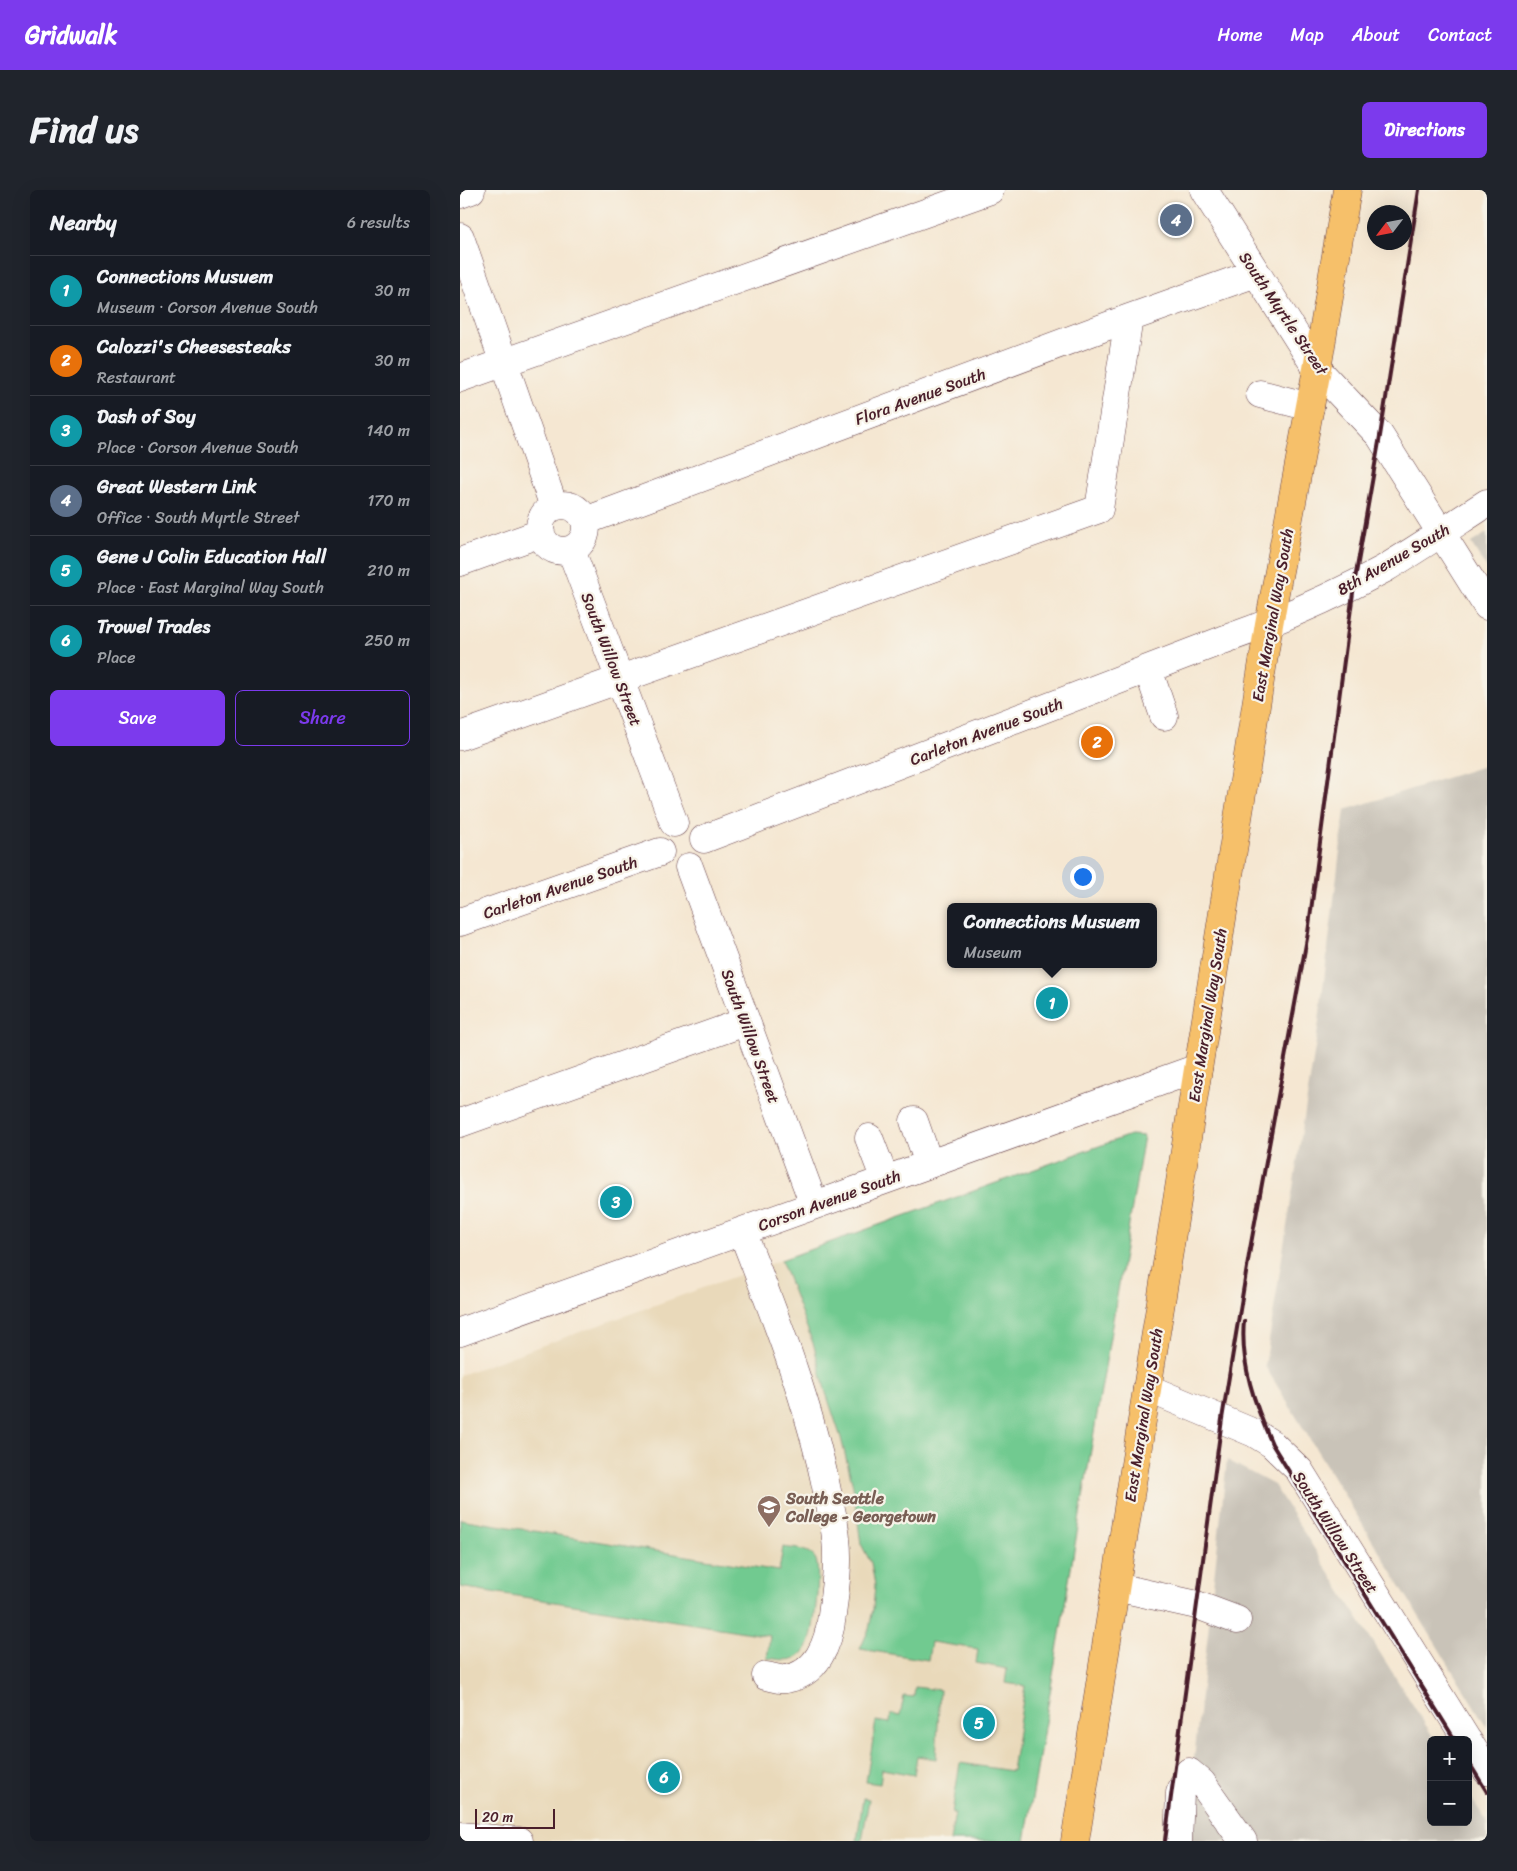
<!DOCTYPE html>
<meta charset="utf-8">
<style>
:root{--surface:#171b24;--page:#20242c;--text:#f1f3f6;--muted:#9ea1a6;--line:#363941;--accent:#7c3aed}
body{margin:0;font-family:Sriracha,sans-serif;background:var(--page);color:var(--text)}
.controls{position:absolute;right:15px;bottom:15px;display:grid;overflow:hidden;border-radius:8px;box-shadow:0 5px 20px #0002}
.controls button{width:45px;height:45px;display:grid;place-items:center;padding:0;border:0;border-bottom:1px solid var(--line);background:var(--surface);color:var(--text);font:25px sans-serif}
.compass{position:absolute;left:907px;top:15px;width:45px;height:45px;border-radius:50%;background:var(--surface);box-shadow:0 5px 20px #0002;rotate:238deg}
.scale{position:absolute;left:15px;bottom:12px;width:80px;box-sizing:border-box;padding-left:5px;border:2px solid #4a1f2b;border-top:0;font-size:14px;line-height:18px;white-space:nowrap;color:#4a1f2b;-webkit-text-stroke:4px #f7f3e8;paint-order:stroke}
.you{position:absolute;left:622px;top:686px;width:18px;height:18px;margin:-12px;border:4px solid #fff;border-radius:50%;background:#1a73e8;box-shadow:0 0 0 8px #1a73e833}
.badge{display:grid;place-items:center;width:32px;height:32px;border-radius:50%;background:var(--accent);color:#fff;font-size:16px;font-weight:700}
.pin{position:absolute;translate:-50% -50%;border:2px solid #fff;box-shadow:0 1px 5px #0006}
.popup{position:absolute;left:487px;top:713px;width:210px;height:65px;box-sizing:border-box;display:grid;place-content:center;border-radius:8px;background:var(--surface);filter:drop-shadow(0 1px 4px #0005);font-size:16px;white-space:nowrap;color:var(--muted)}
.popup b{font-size:19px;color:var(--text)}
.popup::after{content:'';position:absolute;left:50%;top:100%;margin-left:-10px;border:10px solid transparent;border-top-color:var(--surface)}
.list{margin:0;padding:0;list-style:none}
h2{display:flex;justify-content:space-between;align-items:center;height:65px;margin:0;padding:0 20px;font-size:21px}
h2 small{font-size:16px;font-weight:400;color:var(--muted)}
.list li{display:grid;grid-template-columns:32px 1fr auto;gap:15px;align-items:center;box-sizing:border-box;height:70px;padding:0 20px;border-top:1px solid var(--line)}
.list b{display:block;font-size:19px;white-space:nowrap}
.list p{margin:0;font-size:16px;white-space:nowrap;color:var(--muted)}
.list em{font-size:16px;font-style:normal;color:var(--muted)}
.actions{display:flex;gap:10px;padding:15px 20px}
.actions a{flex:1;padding:11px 0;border:1px solid var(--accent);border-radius:8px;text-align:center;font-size:18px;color:var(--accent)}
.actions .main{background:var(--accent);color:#fff}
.map{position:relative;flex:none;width:1027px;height:1651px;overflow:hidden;border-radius:8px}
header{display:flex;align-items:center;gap:30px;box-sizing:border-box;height:70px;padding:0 25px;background:var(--accent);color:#fff}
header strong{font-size:24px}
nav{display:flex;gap:28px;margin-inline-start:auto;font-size:18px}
.intro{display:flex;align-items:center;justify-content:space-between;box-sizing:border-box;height:120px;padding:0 30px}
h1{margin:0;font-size:35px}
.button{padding:12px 22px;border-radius:8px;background:var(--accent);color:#fff;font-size:18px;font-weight:700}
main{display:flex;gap:30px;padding:0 30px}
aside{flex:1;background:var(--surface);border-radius:8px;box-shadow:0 5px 20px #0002}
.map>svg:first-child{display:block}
.built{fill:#e9d9ba}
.industrial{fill:#c9c3b8}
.green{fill:#71ca90;stroke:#5e745e}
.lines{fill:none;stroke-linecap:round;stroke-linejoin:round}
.minor-casing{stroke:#643d44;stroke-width:29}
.major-casing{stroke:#643d44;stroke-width:29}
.minor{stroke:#fff;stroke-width:28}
.major{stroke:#f6c06b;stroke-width:28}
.rail{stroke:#4a1f2b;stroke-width:4}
.labels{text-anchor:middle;stroke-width:4.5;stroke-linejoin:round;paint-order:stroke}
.street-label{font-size:16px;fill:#4a1f2b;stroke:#f7f3e8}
.education-label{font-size:16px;font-weight:bold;fill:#785e54;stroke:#f7f3e8;text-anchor:start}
</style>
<header>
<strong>Gridwalk</strong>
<nav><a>Home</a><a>Map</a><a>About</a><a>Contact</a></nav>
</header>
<div class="intro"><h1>Find us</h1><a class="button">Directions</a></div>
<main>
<aside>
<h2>Nearby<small>6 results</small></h2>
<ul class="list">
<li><span class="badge" style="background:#0f9aa8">1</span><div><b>Connections Musuem</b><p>Museum · Corson Avenue South</p></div><em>30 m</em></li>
<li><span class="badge" style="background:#e8710a">2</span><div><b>Calozzi's Cheesesteaks</b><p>Restaurant</p></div><em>30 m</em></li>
<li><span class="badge" style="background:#0f9aa8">3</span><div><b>Dash of Soy</b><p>Place · Corson Avenue South</p></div><em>140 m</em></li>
<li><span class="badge" style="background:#5c6f8a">4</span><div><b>Great Western Link</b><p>Office · South Myrtle Street</p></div><em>170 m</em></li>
<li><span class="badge" style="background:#0f9aa8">5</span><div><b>Gene J Colin Education Hall</b><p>Place · East Marginal Way South</p></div><em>210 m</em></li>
<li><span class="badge" style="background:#0f9aa8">6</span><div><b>Trowel Trades</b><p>Place</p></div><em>250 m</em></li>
</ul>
<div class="actions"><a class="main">Save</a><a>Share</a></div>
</aside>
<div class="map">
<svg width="1027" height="1651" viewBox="0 0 1027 1651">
<rect width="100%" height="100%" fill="#f7f3e8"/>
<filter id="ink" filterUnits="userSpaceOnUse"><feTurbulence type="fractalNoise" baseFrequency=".02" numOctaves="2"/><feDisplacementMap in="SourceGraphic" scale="10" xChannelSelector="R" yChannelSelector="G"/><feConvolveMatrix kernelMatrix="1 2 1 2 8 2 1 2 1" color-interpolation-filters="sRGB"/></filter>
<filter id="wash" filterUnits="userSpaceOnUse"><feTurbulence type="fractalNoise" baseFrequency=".0096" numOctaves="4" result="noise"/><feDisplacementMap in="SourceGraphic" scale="20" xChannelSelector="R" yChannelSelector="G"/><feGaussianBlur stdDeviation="1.12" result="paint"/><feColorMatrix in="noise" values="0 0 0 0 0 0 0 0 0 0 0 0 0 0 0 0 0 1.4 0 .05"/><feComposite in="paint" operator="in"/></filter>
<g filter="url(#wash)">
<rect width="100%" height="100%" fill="#f5e7d2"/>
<!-- built -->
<path class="built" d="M670,945L684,946L565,1651H0V1185Z"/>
<!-- industrial -->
<path class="industrial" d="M1027,343V379L1011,353Z
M1027,575V1537L805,1176L858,839L885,620Z
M767,1270L814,1295L975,1550H971V1632H1008V1603L1027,1632V1651H725Z"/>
<!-- green -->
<path class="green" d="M670,945L684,946L565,1651H490L495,1623H492L500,1573L552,1581L565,1496L545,1493L547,1479L516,1473L518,1459L471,1452L468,1470L400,1459L409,1439L413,1419L415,1395L411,1373L401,1354L393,1296L381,1248L365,1200L354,1156L321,1070Z
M0,1329L319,1381L323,1357C334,1359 348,1358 355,1368C362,1377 354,1445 348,1456C346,1460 341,1464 337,1467C328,1472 317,1469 307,1468L310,1446L0,1397Z
M455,1497L480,1500L476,1569L457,1566L454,1585L422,1579L420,1594L406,1592L416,1531L430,1533L431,1524L440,1526L444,1506L454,1507Z
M403,1608L409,1609L402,1651H397Z"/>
</g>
<g filter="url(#ink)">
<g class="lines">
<!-- minor casing -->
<g class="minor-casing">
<path id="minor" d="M744,0L857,179L920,246L1027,416
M0,4L11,0
M0,47L94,317
M0,188L530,0
M800,204L850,217
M80 338a23 23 0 1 1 46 0a23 23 0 1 1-46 0Z
M125,331L669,128L796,83
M111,360L214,633
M0,372L81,343
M688,479L704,526
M0,546L639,319L669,128
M244,649L763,450C818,431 872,407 924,379C959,358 993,335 1027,313
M229,677L354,1015
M0,732L200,662
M454,931L469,974
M0,933L285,832
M409,948L425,990
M282,1041C315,1126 349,1212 367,1301C370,1317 375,1333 376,1349C379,1374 375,1400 372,1425C369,1453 357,1485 325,1489C319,1490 312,1487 306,1486
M0,1142L738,878
M687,1198L794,1243L812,1254L839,1280L1007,1550
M656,1397L737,1415L777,1430
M1008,1551L1027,1581
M0,1646L59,1651
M718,1651L720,1603L729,1582L742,1593L783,1651"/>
</g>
<!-- major casing -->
<g class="major-casing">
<path id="major" d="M615,1651L809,434L857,179L887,0"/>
</g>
<!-- minor -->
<use href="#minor" class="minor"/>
<!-- major -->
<use href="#major" class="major"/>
<!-- rail -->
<path class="rail" d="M784,1131C780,1174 795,1215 812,1254L995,1550
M1008,1571L1027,1602
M705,1651L762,1229L790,1059L848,743L894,395L920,246L959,0"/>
</g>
</g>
<!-- icons -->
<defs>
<g id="university-pin" transform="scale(1.25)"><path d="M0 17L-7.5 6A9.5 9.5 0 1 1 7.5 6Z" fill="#8d6e63" stroke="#f7f3e8"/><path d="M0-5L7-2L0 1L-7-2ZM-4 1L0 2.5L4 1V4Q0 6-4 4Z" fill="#fff"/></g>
</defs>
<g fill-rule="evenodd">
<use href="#university-pin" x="309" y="1317"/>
</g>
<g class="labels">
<!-- street labels -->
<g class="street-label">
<text transform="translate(824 123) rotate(56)" y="6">South Myrtle Street</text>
<text transform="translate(460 206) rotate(-20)" y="6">Flora Avenue South</text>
<text transform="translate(933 369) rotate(-30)" y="6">8th Avenue South</text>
<text transform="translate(812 425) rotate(-80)" y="6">East Marginal Way South</text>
<text transform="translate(152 469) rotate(69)" y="6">South Willow Street</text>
<text transform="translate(526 541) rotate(-21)" y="6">Carleton Avenue South</text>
<text transform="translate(100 697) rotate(-19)" y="6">Carleton Avenue South</text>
<text transform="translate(747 825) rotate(-81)" y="6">East Marginal Way South</text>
<text transform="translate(291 846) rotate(70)" y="6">South Willow Street</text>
<text transform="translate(369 1010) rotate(-20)" y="6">Corson Avenue South</text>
<text transform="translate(683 1225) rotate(-81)" y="6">East Marginal Way South</text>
<text transform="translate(876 1342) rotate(57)" y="6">South Willow Street</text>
</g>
<!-- education labels -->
<g class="education-label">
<text x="326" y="1314">South Seattle<tspan x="326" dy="18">College - Georgetown</tspan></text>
</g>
</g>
</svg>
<div class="controls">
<button>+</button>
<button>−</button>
</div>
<svg class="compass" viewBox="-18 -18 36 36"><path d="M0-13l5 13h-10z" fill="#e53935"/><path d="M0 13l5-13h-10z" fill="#9ea1a6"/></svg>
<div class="scale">20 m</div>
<div class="you"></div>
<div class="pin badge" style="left:592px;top:813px;background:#0f9aa8">1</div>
<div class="popup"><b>Connections Musuem</b>Museum</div>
<div class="pin badge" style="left:637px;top:552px;background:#e8710a">2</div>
<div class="pin badge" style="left:156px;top:1012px;background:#0f9aa8">3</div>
<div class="pin badge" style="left:716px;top:30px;background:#5c6f8a">4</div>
<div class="pin badge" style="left:519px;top:1533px;background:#0f9aa8">5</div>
<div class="pin badge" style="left:204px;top:1587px;background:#0f9aa8">6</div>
</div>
</main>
